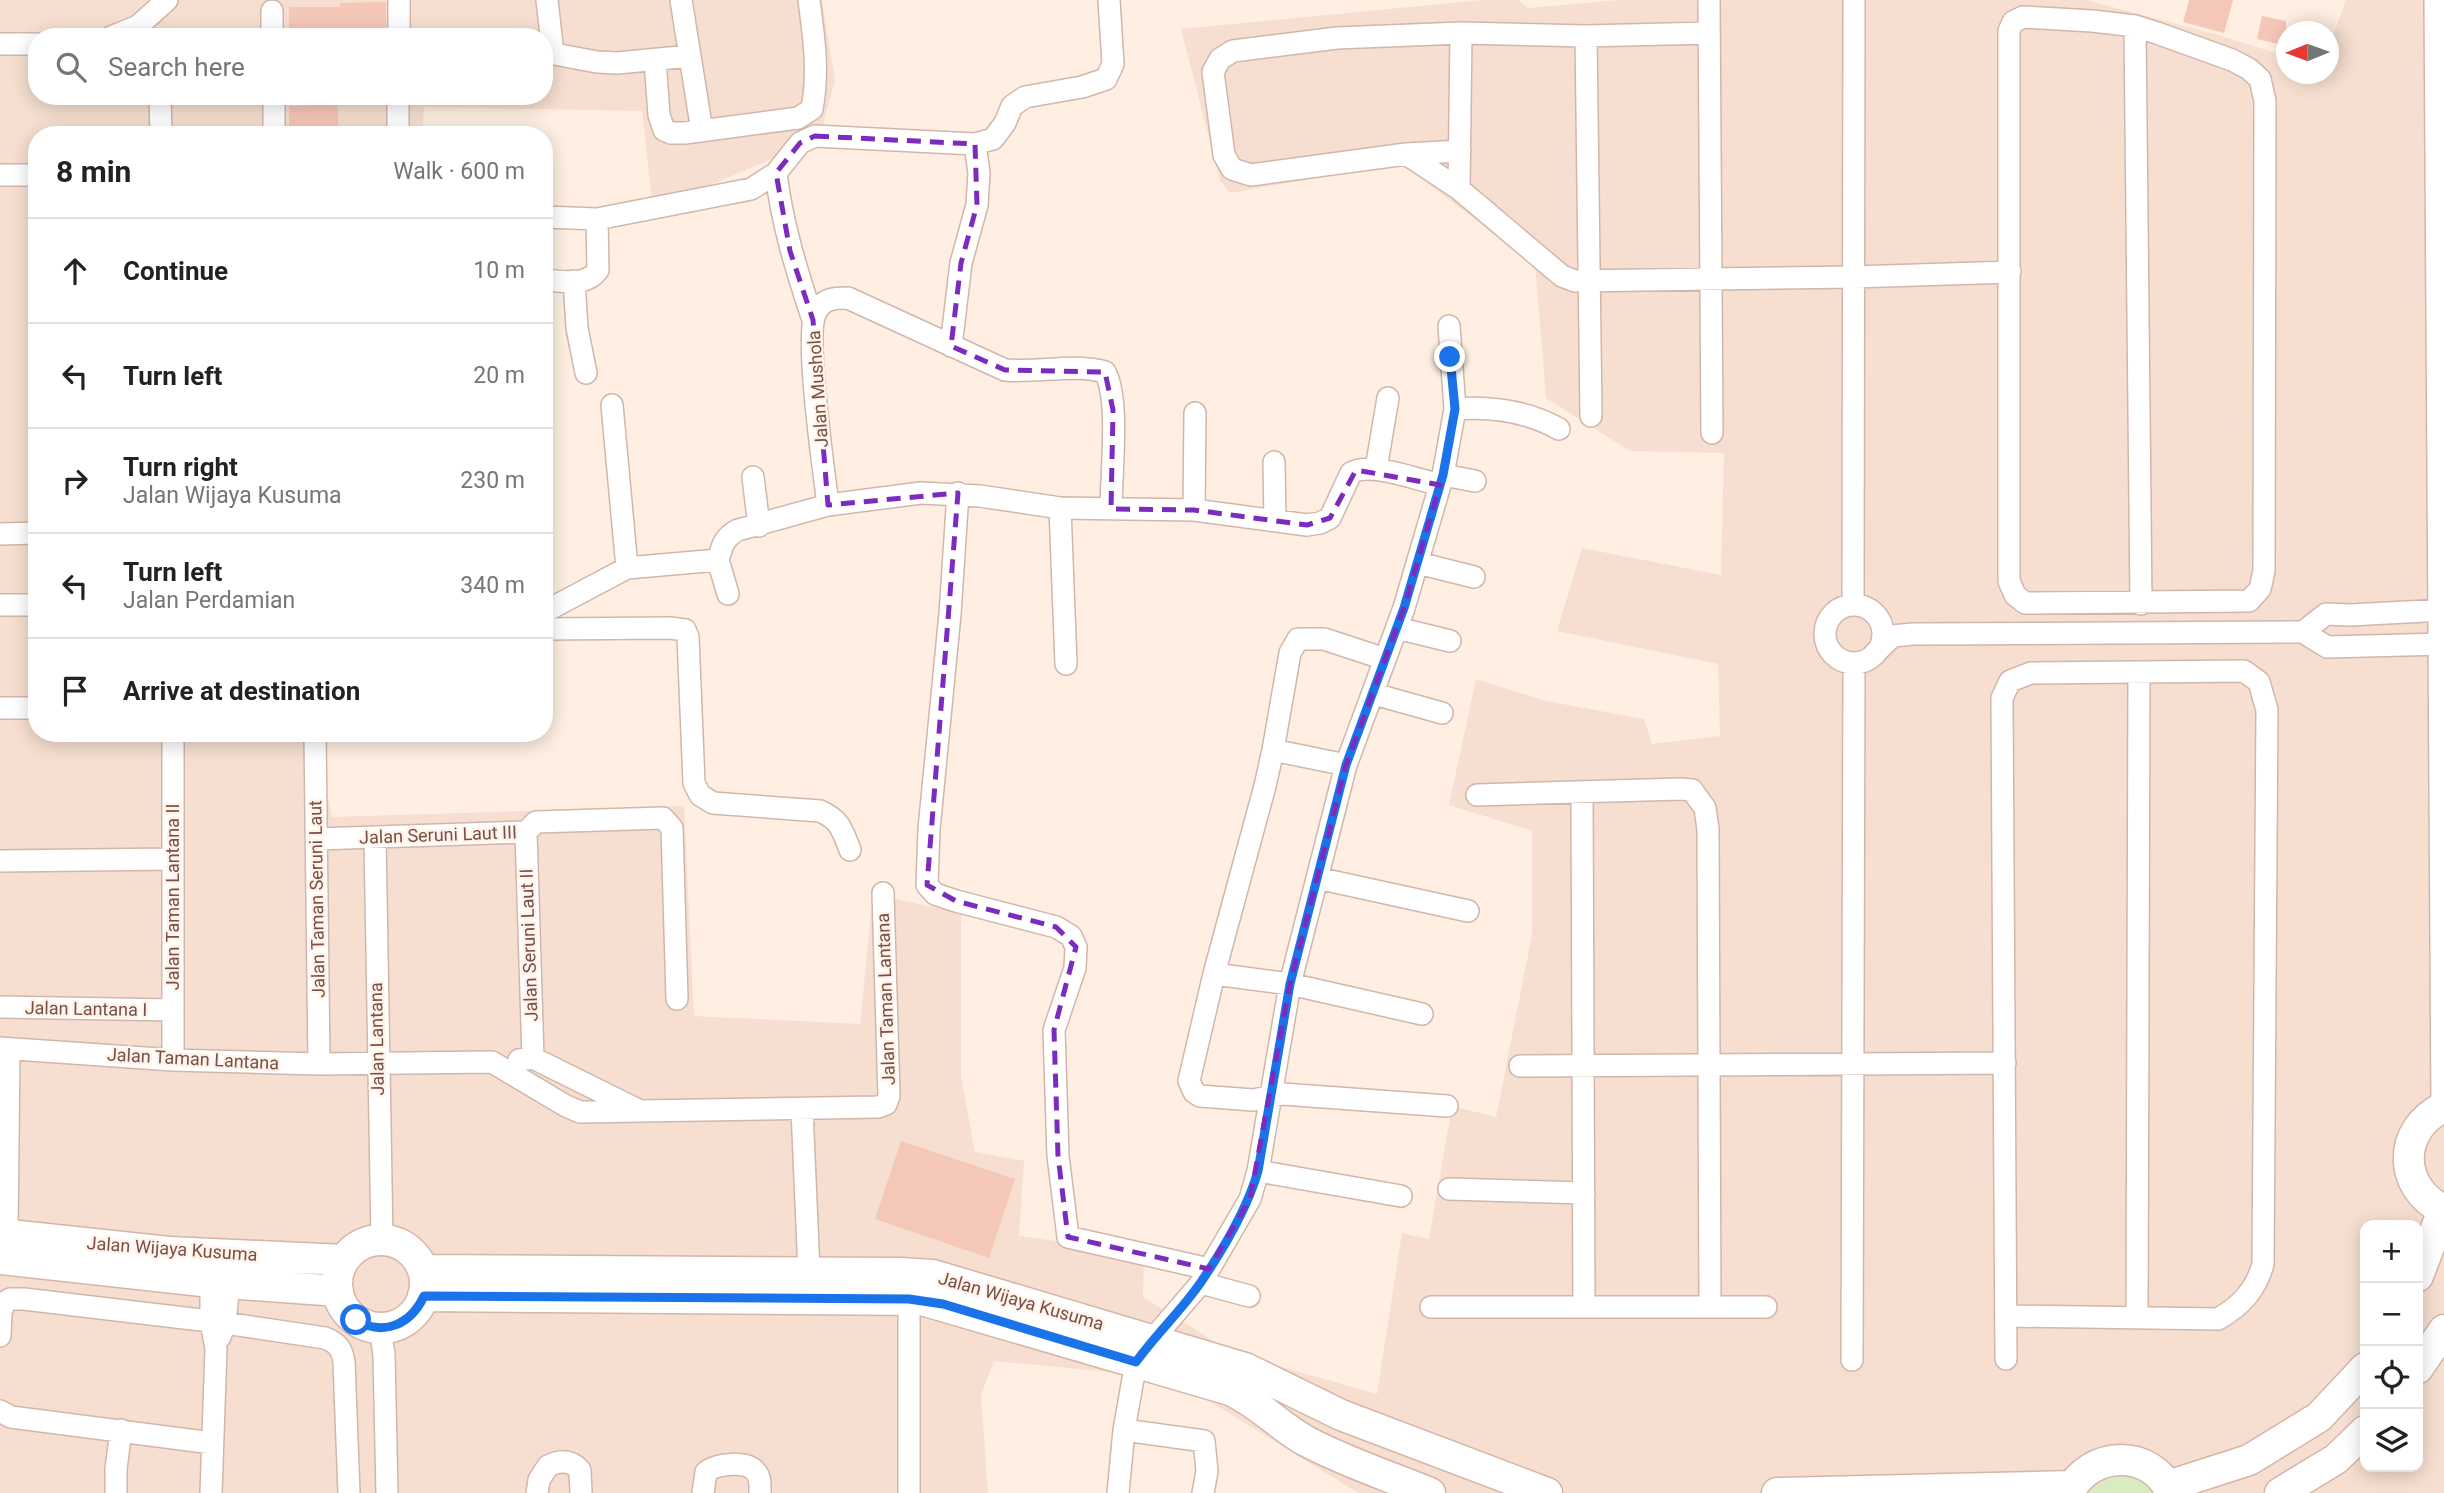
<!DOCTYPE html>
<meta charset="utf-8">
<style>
:root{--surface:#fff;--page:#f6f6f6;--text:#222;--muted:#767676;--line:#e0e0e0}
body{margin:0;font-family:Roboto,sans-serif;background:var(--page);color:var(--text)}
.controls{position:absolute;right:21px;bottom:21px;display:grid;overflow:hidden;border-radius:14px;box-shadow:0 4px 18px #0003}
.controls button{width:63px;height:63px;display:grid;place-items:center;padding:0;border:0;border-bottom:2px solid var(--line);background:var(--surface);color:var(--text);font:35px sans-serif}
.compass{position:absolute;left:2276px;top:21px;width:63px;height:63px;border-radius:50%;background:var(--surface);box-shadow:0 4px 18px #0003;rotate:269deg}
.stop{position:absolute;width:21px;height:21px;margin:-16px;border:5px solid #1a73e8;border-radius:50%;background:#fff}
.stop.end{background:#1a73e8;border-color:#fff;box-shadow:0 2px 7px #0008}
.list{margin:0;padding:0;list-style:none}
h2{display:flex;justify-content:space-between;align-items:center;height:91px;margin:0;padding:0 28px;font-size:30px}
h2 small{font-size:23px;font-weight:400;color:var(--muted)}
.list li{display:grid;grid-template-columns:46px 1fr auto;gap:21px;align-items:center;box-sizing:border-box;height:105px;padding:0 28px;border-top:2px solid var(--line)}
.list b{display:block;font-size:26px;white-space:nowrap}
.list p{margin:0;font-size:23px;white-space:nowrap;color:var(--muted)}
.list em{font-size:23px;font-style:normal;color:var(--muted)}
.icon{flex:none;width:38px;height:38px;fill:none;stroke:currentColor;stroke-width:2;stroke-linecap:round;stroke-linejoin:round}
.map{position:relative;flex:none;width:2444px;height:1493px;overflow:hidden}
.search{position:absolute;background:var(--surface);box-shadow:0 4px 18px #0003;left:28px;top:28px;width:525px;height:77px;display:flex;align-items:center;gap:18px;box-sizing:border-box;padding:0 24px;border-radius:28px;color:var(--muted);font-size:26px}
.panel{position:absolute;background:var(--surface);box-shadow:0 4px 18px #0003;left:28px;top:126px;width:525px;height:616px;border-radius:28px}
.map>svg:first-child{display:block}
.residential{fill:#f6dfd0;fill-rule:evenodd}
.green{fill:#d9ecc0}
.building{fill:#f5c7b8}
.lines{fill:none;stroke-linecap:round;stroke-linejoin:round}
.street-casing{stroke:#d2b6ab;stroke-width:24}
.secondary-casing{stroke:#d5b5a8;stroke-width:33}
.street{stroke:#fff;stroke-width:21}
.secondary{stroke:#fff;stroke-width:30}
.route{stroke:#1a73e8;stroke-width:9}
.marked{fill:none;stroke:#7b2cbf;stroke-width:5;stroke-dasharray:14 9;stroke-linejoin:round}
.labels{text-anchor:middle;stroke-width:5;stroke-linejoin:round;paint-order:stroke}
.street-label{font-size:18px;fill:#775147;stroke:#fff3ea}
</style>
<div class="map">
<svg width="2444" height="1493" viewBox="0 0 2444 1493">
<rect width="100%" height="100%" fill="#feefe2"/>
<!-- residential -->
<path class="residential" d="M0,0H822L835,81L819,139L653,209L642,111L424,107L422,135H37V733H316L332,817L684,806L694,1016L860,1024L873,894L961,913V1077L975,1152L1024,1161L1019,1236L1144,1253L1143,1297L1233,1353L1377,1394L1402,1233L1429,1239L1452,1106L1496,1117L1532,935V831L1449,805L1476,679L1546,701L1644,719L1652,744L1720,736L1718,664L1557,631L1582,548L1721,575L1724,453L1630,451L1546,398L1535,265L1401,163L1230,193L1220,180L1181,29L1482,0H1518L1528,8L1619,0H2086L2211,33L2286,56V74H2328L2329,47L2346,0H2444V1493H1358L1172,1378L994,1361L981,1395L988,1493H0ZM37,37H544V96H37ZM2365,1225H2418V1467H2365Z"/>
<!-- green -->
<path class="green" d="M2124,1475L2141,1478L2160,1493H2089L2107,1478Z"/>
<!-- building -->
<path class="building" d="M2189,0H2233L2224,33L2183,22Z
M386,2V37H289V7H340V3Z
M2262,16L2286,21V46L2257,39Z
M338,105V135H289V106Z
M901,1141L1015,1179L989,1258L875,1219Z"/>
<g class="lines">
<!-- street casing -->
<g class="street-casing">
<path id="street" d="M399,0V37
M547,0L553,54
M681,0L702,131
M1709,0L1712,433
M2435,0L2442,1107
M272,11V37
M2023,17L2092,21L2135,26L2157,33L2232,60L2249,69L2260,79L2265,101L2264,571L2260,589L2249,601L2025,603L2015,595L2009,581V31L2013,22Z
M2135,26L2141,604
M1586,36L1591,416
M111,37L138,26L167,0
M0,44H37
M544,52L597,62L617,63L690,56
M655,60L659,115L664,130L671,133H685L798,118L812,109C819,72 814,38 809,0
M160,96L161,135
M274,96V135
M398,135V96
M1460,151L1406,154L1251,175L1232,169L1224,155L1213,72L1220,59L1233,51L1337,38L1461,33L1586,36L1709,33
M1406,154L1459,189L1562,276L1575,281L1854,277L2010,272
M776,173C782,224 797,272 813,320
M0,175H32L37,177
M1459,189L1461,33
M544,217L597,219L751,189L776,173L800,143L815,136L975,144L993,139L1005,123L1012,106L1025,97L1082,87L1106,79L1113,64L1109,0
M544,280C563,281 586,287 598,270L597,219
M574,281L577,328L586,373
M951,346L961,263L977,205L979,173L975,144
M612,405L627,568
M1455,409C1492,406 1527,411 1559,429
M1274,462L1275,520
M1376,469L1388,398
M1443,475L1475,481
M753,477L759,526
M958,493L950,614L929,829L927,885L935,894L956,901L1056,927L1071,936L1076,947L1075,968L1054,1030L1058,1156L1068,1237L1209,1269
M828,505C824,472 804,334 816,312C823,298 835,298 848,298L1005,370C1036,373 1077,363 1105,372C1120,399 1111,475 1111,508
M1060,508L1066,664
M1194,510L1195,413
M0,534L37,533
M718,560L728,594
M1418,563L1474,577
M0,605H37
M1853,605L1854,0
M1825 634a29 29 0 1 1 58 0a29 29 0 1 1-58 0Z
M544,612L627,568L718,560C722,546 724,537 738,530L828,505L921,493L980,496L1060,508L1194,510L1307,525L1320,523L1330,518L1351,473C1369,461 1419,480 1440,485
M1397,628L1450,641
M544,629L670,628L685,630L688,637L694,783L700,795L713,803L820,811C840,820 842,829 850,850
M2303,632L2326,614L2350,615L2444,610
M1874,654L1893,636L1913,634L2303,632L2327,647L2444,644
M1385,659L1324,639H1298L1290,653L1273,750L1265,786L1214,974L1189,1081L1194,1092L1200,1096L1253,1100L1283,1094L1447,1106
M1374,694L1442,713
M0,708H37
M173,733V1060
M315,733L319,1064
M1273,750L1346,765
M1582,793L1584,1307
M1477,795L1680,789L1692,790L1705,808L1708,829L1710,1307
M526,832L533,1058
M375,837L382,1240
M317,839L526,832L536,822L663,818L672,828L677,999
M0,861L173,859
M1317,878L1468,911
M1214,974L1290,984L1422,1014
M0,1007L173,1010
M0,1048L173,1060L319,1064L492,1062L566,1106L580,1112L878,1107L886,1104L889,1096L883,893
M519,1060L533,1058L636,1109
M1520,1066L2005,1063
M802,1109L809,1272
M1258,1171L1401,1196
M1449,1189L1584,1193
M7,1235L9,1049
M1201,1283L1249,1296
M909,1299V1493
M1431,1307H1766
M2006,1316L2218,1319C2241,1306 2256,1290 2263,1264L2267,710L2259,682L2244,671L2031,673L2010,681L2002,698C2004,919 2004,1139 2006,1359
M2137,1318L2139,672
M380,1328L384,1355L387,1493
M0,1336L1,1313L4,1303L10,1299H24L218,1322L325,1338C337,1343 342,1348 344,1362L349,1493
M220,1337L225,1323L229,1283
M1852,1360L1854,663
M0,1411L11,1417L212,1443
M1124,1430L1204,1441L1207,1471L1203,1493
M116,1493V1469L121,1430
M211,1493L216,1349L211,1321V1282
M537,1493L539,1480L548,1466C560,1460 571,1460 580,1470L581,1493
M703,1493L706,1472C716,1464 746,1460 755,1471C761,1477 760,1485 760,1493
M1118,1493L1124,1430L1136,1362L1152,1340L1201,1283L1250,1199L1258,1171L1290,984L1346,765L1404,608L1443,475L1455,409L1449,326"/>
</g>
<!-- secondary casing -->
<g class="secondary-casing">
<path id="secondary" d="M2444,1107C2397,1129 2397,1188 2444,1210
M0,1234L169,1252L344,1260
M337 1284a44 44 0 1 1 88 0a44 44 0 1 1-88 0Z
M0,1259L211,1282L338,1291
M423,1270L900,1273L933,1275L1245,1368L1341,1415L1547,1493
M2418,1276L2443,1210
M423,1296L922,1300L1230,1390C1259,1403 1279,1426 1306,1441C1345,1462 1389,1476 1430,1493
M2418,1368L2444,1330
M2168,1486L2249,1460L2319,1417L2365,1368
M1777,1493L2072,1486
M2069,1493C2089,1450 2152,1448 2171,1493
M2280,1493L2336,1459L2365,1431"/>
</g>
<!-- street -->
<use href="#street" class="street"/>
<!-- secondary -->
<use href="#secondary" class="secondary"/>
</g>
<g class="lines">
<!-- route -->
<path class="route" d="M356,1320C384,1337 411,1324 424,1296L909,1299L943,1304L1136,1362C1156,1334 1182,1310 1201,1282C1224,1248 1247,1210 1258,1171L1290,984L1346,765L1404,608L1443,475L1455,409L1450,357"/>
</g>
<!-- marked area -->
<path class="marked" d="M815,136L975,144L977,205L961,263L951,346L1005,370L1105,372L1113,410L1111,509L1194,510L1307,525L1330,518L1356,470L1440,485L1404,608L1346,765L1290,984L1250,1199L1209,1269L1068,1237L1058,1156L1054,1030L1076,947L1056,927L956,901L927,885L958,493L828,505L813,320L790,251L776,173L800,143Z"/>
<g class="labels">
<!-- street labels -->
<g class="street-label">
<text transform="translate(818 389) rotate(-94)" y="6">Jalan Mushola</text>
<text transform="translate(438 835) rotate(-2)" y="6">Jalan Seruni Laut III</text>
<text transform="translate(173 897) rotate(-90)" y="6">Jalan Taman Lantana II</text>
<text transform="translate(317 899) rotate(-91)" y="6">Jalan Taman Seruni Laut</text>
<text transform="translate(529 945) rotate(-92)" y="6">Jalan Seruni Laut II</text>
<text transform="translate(886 999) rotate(-92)" y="6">Jalan Taman Lantana</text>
<text transform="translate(86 1009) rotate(1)" y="6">Jalan Lantana I</text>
<text transform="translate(377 1039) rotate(-91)" y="6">Jalan Lantana</text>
<text transform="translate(193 1059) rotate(3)" y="6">Jalan Taman Lantana</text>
<text transform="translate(172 1249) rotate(4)" y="6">Jalan Wijaya Kusuma</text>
<text transform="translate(1021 1301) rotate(16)" y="6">Jalan Wijaya Kusuma</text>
</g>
</g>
</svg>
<div class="controls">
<button>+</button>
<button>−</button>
<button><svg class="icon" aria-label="locate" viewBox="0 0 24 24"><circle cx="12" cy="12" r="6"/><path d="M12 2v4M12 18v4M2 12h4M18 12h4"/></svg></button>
<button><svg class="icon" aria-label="layers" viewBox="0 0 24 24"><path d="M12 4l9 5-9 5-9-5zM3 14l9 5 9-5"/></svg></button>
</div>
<svg class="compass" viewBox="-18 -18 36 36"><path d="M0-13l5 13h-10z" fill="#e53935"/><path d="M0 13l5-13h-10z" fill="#767676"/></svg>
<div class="stop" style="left:356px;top:1320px"></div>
<div class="stop end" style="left:1450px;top:357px"></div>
<div class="search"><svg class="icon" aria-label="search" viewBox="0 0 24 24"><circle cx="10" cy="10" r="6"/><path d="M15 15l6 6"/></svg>Search here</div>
<section class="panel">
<h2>8 min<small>Walk · 600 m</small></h2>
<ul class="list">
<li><svg class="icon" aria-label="ahead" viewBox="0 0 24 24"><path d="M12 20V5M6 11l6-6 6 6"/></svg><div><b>Continue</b></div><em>10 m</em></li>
<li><svg class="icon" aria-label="left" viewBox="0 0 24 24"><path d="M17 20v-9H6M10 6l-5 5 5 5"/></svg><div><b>Turn left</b></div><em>20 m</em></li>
<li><svg class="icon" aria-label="right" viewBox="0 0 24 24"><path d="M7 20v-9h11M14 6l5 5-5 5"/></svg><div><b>Turn right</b><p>Jalan Wijaya Kusuma</p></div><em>230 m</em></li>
<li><svg class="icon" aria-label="left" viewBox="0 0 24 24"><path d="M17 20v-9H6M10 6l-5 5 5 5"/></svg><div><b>Turn left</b><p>Jalan Perdamian</p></div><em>340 m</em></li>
<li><svg class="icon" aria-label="arrive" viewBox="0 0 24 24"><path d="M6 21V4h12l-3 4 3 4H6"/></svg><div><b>Arrive at destination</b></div></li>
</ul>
</section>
</div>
